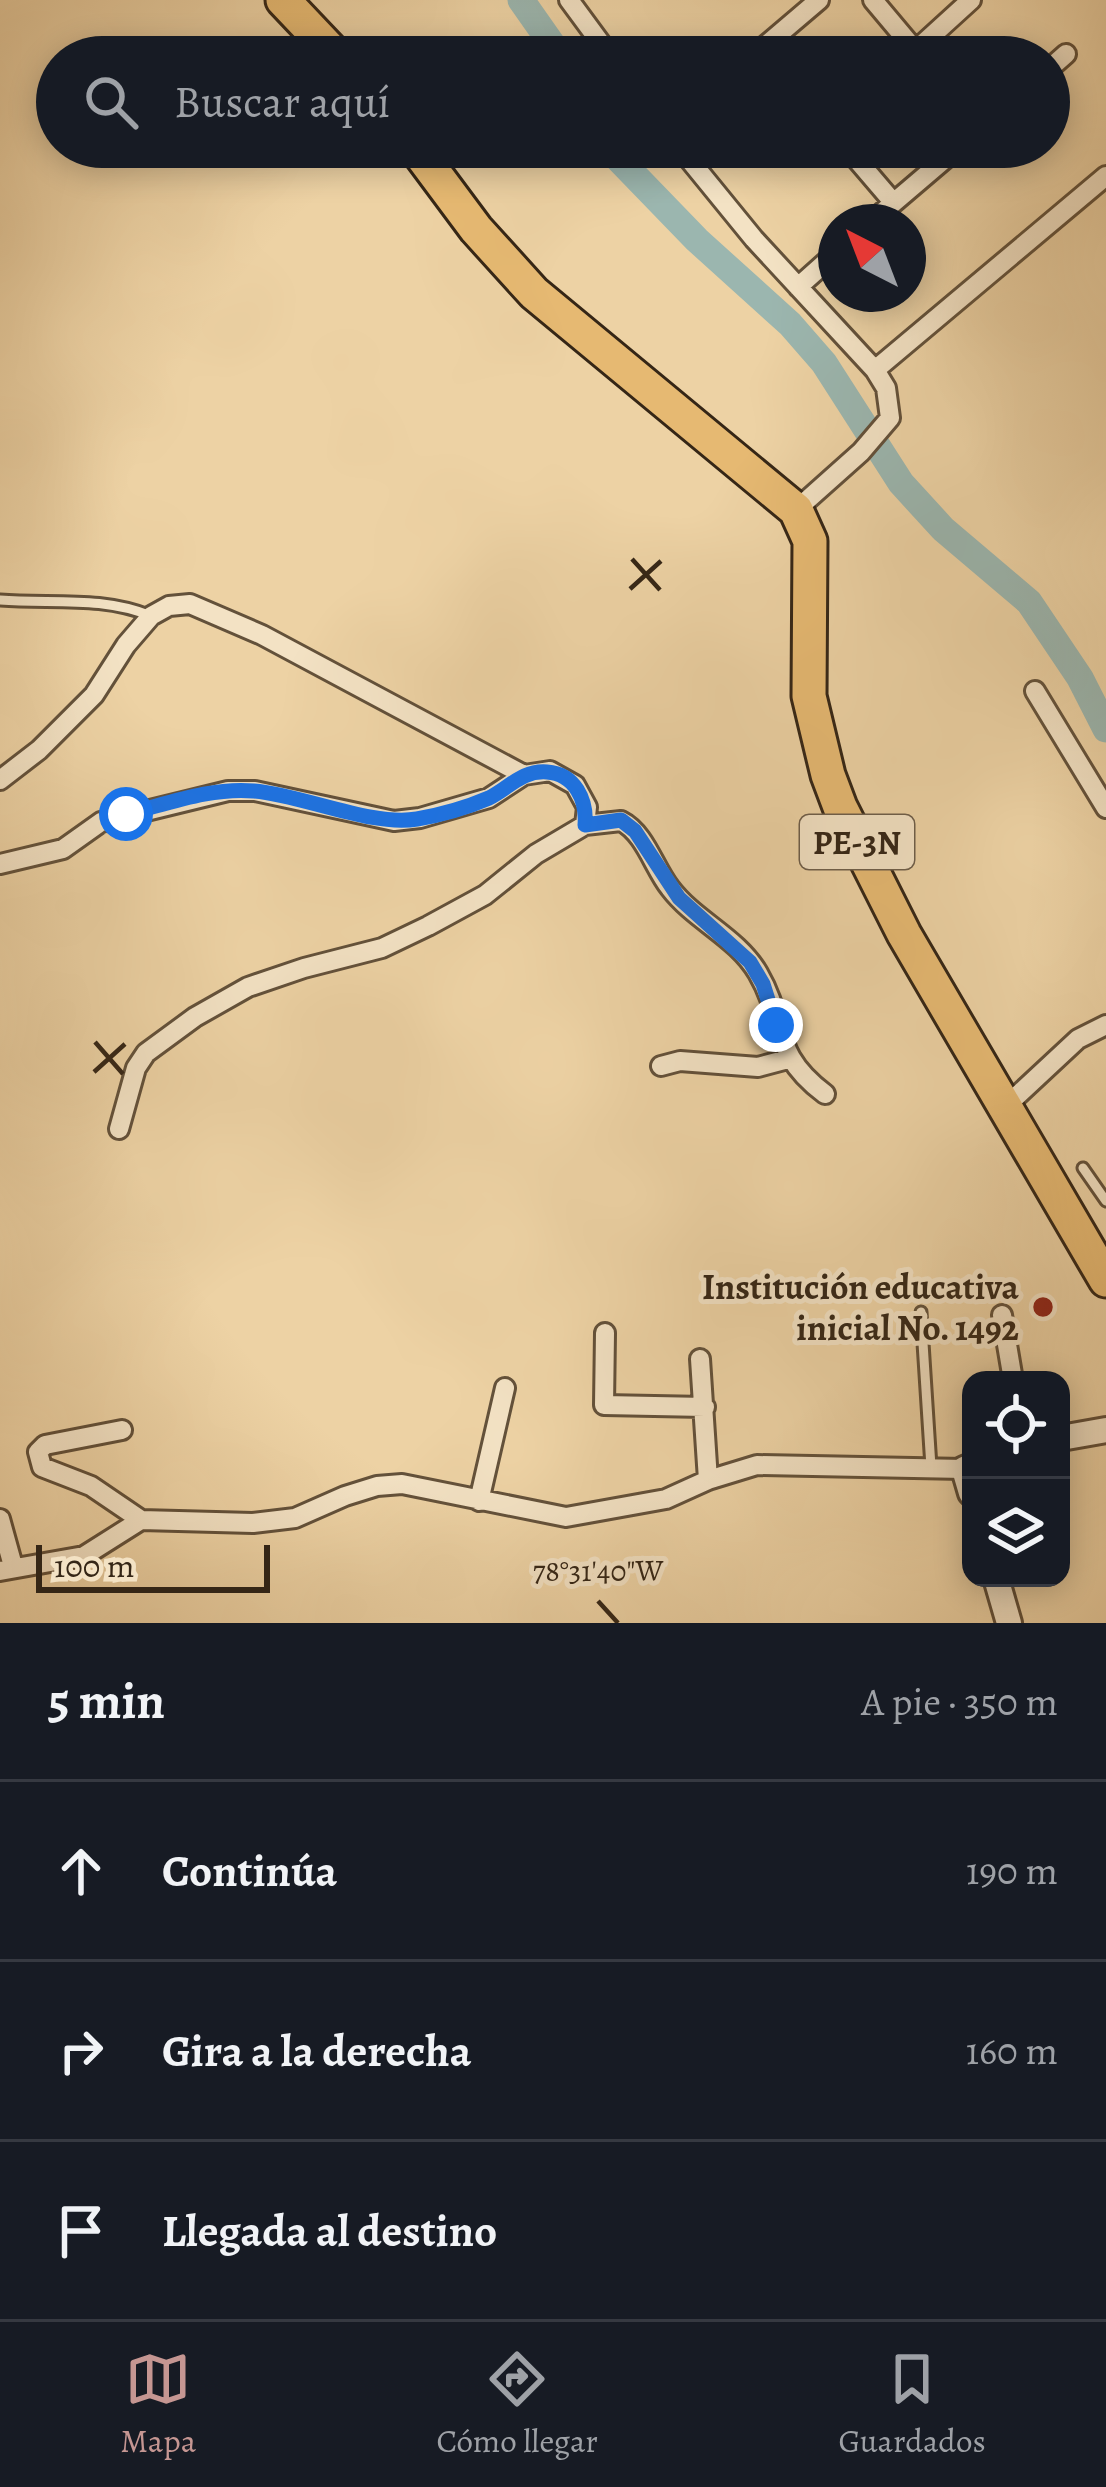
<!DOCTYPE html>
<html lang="es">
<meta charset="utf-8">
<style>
:root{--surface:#171b24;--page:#20242c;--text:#f1f3f6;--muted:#9ea1a6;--line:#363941;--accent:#c59692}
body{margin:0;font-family:Alegreya,serif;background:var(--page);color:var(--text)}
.controls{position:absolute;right:36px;bottom:36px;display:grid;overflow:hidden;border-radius:24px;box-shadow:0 6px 30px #0003}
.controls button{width:108px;height:108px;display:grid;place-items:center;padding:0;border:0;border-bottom:3px solid var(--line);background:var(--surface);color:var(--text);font:60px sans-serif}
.compass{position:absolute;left:818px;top:204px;width:108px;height:108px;border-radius:50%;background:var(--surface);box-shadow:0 6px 30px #0003;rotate:318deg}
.scale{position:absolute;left:36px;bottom:30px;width:234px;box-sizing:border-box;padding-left:12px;border:6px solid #352616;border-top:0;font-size:33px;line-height:42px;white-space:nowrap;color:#352616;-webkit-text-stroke:9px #f3e2c4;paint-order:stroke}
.stop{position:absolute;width:36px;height:36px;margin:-27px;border:9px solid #1a73e8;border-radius:50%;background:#fff}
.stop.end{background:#1a73e8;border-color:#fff;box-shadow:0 3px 12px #0008}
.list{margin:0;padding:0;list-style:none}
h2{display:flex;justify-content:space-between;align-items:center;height:156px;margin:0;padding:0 48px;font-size:51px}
h2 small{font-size:39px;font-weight:400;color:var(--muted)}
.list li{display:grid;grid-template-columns:78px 1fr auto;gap:36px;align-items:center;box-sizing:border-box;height:180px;padding:0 48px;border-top:3px solid var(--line)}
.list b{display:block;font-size:45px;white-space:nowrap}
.list em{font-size:39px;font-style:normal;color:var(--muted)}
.icon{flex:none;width:66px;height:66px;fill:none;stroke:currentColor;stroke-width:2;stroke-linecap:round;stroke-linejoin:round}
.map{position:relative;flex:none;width:1106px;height:1623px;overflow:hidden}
.search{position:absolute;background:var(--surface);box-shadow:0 6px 30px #0003;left:36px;right:36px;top:36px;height:132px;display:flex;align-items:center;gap:30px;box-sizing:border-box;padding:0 42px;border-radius:66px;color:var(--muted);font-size:45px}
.sheet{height:696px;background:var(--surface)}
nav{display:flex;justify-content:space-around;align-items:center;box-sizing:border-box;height:168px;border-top:3px solid var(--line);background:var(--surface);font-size:33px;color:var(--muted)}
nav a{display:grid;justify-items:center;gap:6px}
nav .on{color:var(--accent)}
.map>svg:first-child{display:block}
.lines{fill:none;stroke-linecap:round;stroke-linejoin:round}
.river{stroke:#9bb6af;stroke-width:27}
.service-casing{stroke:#63513a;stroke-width:15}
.minor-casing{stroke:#63513a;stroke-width:24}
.tertiary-casing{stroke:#63513a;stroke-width:30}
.trunk-casing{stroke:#352616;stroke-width:39}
.service{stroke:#f3e2c4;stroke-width:9}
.minor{stroke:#f3e2c4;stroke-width:18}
.tertiary{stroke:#f3e2c4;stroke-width:24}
.trunk{stroke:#e6b972;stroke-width:33}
.route{stroke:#1a73e8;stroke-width:15}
.ticks{fill:none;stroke:#352616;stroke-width:4.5}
.poi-dot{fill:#8f2418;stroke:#f3e2c4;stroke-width:4.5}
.labels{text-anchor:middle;stroke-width:10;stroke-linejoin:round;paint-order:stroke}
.shield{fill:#f3e2c4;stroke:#6e5e4a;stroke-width:3}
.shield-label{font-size:33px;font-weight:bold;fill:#352616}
.poi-label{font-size:36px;font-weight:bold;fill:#352616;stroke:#f3e2c4;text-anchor:end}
.ticks-label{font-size:30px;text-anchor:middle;fill:#352616;stroke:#f3e2c4;stroke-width:10;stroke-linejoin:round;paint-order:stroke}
</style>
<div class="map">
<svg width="1106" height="1623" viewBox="0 0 1106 1623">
<rect width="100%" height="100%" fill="#edd2a4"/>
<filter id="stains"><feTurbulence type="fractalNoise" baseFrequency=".00167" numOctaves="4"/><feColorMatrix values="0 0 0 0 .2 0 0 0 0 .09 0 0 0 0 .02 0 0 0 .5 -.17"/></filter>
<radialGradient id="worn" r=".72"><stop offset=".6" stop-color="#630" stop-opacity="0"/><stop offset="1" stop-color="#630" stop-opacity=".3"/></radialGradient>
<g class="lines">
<!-- river -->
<path class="river" d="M521,0L561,57
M607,147L697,240L790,324L824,363L901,483L943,529L1029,602L1080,678L1106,729"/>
<!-- service casing -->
<g class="service-casing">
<path id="service" d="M0,600C52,604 102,596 151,616
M1083,1168L1106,1201
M921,1312L931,1467"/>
</g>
<!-- minor casing -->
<g class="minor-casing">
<path id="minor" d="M569,0L611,57
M873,0L920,56
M915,51L971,0
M752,57L819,0
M1049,69L1066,54
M679,147L754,239L875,370L886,388L890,418L861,452L796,510
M846,147L893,202
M871,222L959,147
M798,287L836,253
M875,370L1106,176
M1035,691L1106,808
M0,780L39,750L94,695L126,645L151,616L169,606L190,604L262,635L524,775
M585,825L621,821C645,833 654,868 670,888C695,921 737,937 758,973C787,1023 770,1053 825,1094
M0,864L63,849L101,822L228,791H255L394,821L420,818L489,798L524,775L550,771L575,785L587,807L585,825L536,854L485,895L428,926L382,948L304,968L248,987L195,1017L146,1053L136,1068L119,1129
M661,1066L680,1061L758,1067L788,1059
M1005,1107L1078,1039L1106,1025
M1002,1315L1013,1380
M605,1333L604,1405L705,1407
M700,1359L708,1480
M122,1430L45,1445L38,1452L42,1467L91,1486L141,1520
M479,1501L505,1388
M0,1519L13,1566
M0,1571L84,1556L141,1520L253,1523L295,1518L345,1496L377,1486L402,1484L566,1517L666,1499L708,1480L757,1465L964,1469"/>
</g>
<!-- tertiary casing -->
<g class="tertiary-casing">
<path id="tertiary" d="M1061,1438L1106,1430
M971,1466L964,1469L971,1493
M996,1578L1009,1623"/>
</g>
<!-- trunk casing -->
<g class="trunk-casing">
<path id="trunk" d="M283,0L337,57
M415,147L476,229L534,293L796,510L810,541L809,696L828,775L840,807L904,934L1106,1280"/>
</g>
<!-- service -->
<use href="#service" class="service"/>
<!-- minor -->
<use href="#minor" class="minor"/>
<!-- tertiary -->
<use href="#tertiary" class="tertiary"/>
<!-- trunk -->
<use href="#trunk" class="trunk"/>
</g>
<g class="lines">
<!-- route -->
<path class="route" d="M126,814C167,804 211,787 254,791C302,795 372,827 417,819C440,815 468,807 489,798C509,788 522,770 547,772C575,774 587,800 585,825L621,820L635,831L679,898L750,962L763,984L776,1025"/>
</g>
<!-- ticks -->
<path class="ticks" d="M632,559L660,590M630,589L661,561M95,1042L123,1074M94,1072L125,1044M598,1601L618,1623"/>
<!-- markers -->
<circle class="poi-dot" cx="1043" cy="1307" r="12"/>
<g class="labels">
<!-- shield labels -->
<rect class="shield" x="800" y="815" width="114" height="54" rx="9"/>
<g class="shield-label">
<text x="857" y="854">PE-3N</text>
</g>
<!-- poi labels -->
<g class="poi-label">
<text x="1019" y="1299">Institución educativa<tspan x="1019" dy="41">inicial No. 1492</tspan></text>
</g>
</g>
<g class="ticks-label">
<text x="598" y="1581">78°31'40"W</text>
</g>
<rect width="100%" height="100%" filter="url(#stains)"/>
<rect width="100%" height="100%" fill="url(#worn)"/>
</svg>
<div class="controls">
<button><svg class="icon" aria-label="locate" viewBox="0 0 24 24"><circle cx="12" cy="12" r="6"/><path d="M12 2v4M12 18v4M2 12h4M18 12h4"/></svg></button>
<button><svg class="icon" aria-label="layers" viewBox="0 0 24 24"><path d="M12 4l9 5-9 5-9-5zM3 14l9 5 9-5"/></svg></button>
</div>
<svg class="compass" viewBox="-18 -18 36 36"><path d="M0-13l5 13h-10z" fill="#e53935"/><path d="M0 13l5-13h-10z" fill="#9ea1a6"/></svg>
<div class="scale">100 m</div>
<div class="stop" style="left:126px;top:814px"></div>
<div class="stop end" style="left:776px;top:1025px"></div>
<div class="search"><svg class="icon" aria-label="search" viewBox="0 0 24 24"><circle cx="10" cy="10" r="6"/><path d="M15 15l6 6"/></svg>Buscar aquí</div>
</div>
<section class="sheet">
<h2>5 min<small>A pie · 350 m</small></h2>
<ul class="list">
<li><svg class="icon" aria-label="ahead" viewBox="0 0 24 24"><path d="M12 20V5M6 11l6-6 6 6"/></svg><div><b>Continúa</b></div><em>190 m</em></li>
<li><svg class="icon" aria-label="right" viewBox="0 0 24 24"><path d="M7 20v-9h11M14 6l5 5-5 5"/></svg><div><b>Gira a la derecha</b></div><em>160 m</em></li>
<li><svg class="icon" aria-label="arrive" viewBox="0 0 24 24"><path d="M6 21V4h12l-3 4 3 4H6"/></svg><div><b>Llegada al destino</b></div></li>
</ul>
</section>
<nav>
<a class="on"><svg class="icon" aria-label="map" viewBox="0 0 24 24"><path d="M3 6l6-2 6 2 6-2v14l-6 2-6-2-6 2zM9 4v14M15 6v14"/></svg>Mapa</a>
<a><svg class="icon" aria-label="directions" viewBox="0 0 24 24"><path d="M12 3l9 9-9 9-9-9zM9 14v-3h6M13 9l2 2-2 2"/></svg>Cómo llegar</a>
<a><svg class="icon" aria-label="saved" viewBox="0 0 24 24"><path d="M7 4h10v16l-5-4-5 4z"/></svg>Guardados</a>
</nav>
